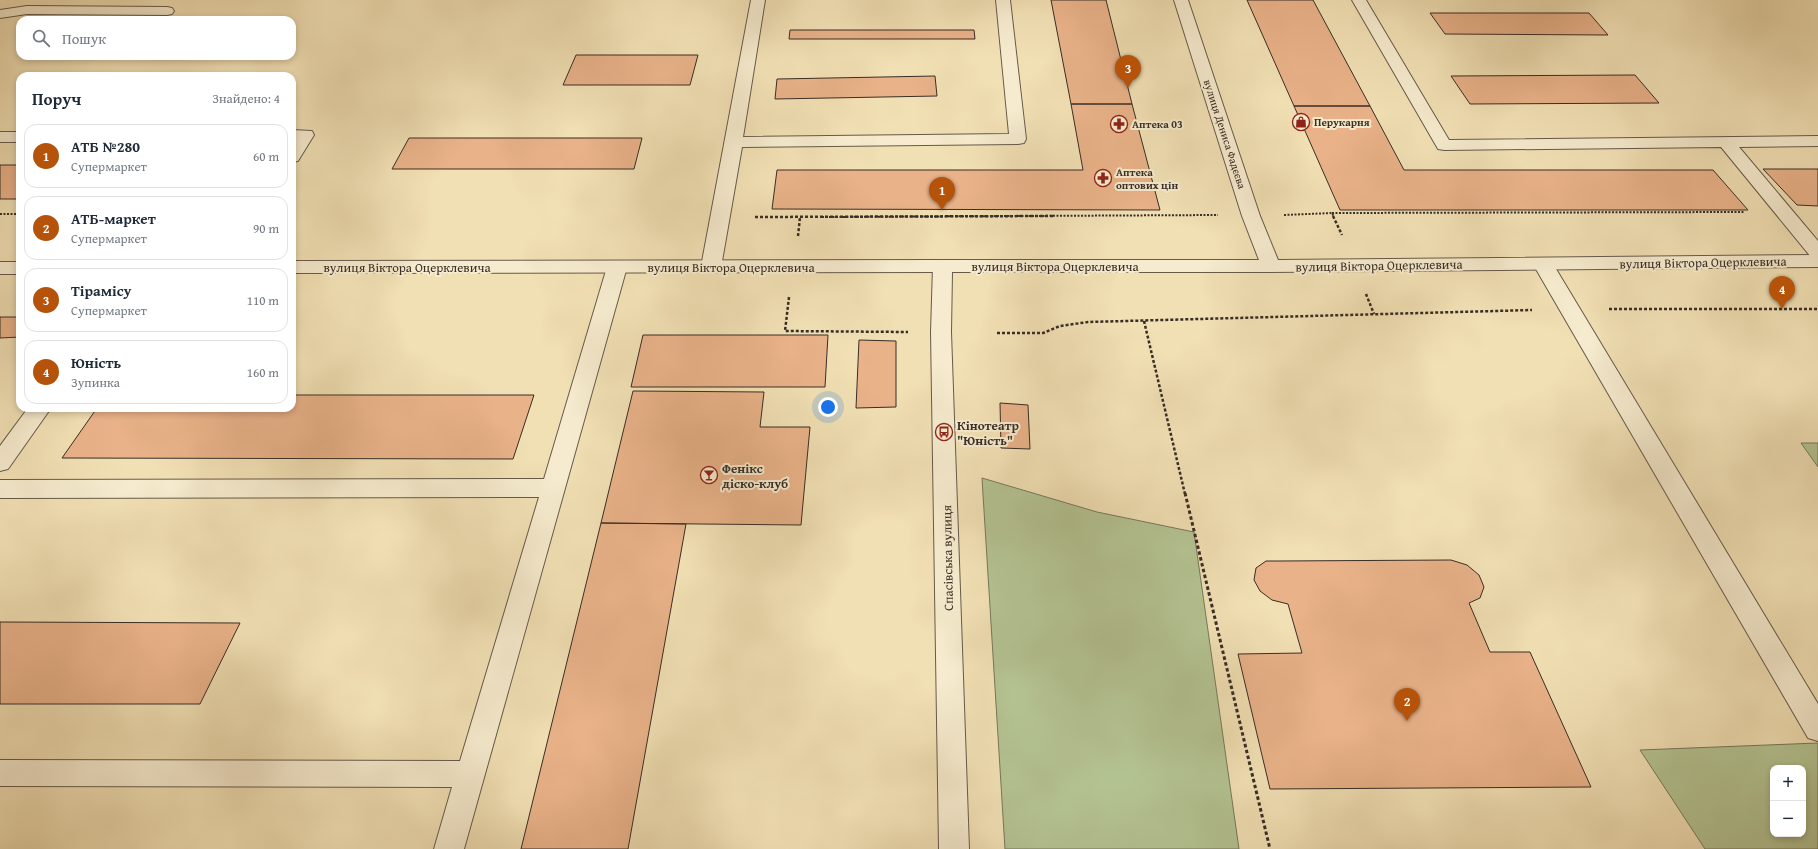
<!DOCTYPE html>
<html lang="uk">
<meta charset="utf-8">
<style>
:root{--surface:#fff;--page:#f6f6f7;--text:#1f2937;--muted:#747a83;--line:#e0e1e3;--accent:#b45309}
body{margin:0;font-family:"Gentium Book Plus",serif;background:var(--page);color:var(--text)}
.controls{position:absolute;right:12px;bottom:12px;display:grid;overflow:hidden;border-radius:8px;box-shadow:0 2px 6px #0003}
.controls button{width:36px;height:36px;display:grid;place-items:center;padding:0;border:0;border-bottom:1px solid var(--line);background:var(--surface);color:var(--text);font:20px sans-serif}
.you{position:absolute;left:828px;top:407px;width:14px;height:14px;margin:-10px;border:3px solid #fff;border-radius:50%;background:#1a73e8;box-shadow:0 0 0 6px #1a73e833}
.badge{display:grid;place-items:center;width:26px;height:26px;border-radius:50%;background:var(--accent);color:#fff;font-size:13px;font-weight:700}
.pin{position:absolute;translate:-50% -33px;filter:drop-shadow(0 1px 2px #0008)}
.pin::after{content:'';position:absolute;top:21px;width:14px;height:12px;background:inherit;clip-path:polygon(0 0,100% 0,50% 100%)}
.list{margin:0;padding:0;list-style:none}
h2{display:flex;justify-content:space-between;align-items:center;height:52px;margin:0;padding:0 16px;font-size:17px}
h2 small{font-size:13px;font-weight:400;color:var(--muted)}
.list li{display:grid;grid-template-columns:26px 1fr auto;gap:12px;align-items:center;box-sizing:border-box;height:64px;margin:0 8px 8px;padding:0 8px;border:1px solid var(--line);border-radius:12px}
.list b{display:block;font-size:15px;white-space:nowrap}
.list p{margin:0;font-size:13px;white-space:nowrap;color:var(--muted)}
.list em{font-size:13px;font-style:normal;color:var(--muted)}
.icon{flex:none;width:22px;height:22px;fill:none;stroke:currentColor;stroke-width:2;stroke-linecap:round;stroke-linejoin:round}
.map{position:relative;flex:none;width:1818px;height:849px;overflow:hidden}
.search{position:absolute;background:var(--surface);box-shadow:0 2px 6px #0003;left:16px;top:16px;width:280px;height:44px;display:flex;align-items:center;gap:10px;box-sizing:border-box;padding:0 14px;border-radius:12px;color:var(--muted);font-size:15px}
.panel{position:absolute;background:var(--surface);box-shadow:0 2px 6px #0003;left:16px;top:72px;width:280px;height:340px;border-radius:12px}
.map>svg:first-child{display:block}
.green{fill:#b4c392;stroke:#76785c;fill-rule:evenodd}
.building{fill:#e9b289;stroke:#382d26}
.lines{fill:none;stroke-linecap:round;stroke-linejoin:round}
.service-casing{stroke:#665a4a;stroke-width:2}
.minor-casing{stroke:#665a4a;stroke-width:2}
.tertiary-casing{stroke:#665a4a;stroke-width:2}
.path-far2{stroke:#382d26;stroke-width:2;stroke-dasharray:2 1.5;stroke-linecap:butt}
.path-far1{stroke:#382d26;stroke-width:2.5;stroke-dasharray:3 2;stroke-linecap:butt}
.path{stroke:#382d26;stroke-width:3;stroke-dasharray:3.5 2.5;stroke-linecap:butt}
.service{fill:#f6ebce;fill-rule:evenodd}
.minor{fill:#f6ebce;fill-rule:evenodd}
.tertiary{fill:#f6ebce;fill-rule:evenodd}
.labels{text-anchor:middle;stroke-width:4;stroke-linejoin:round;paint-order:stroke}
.far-poi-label{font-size:11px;font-weight:bold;fill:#382d26;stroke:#f6ebce;text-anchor:start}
.far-street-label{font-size:11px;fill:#382d26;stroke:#f6ebce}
.street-label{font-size:13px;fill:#382d26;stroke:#f6ebce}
.poi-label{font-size:13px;font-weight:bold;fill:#382d26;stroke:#f6ebce;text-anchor:start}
</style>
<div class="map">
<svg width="1818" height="849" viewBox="0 0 1818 849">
<rect width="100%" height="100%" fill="#f1e0b4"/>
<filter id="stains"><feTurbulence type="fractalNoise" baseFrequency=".005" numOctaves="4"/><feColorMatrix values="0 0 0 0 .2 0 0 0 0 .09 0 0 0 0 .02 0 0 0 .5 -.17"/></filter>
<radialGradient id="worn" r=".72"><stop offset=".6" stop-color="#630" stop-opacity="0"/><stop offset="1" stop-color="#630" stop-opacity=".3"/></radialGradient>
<!-- green -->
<path class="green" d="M1801,443H1818V467Z
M982,478L1097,512L1194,532L1239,849H1005Z
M1818,743V849H1705L1640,750ZM1773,768H1803V834H1773Z"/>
<!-- building -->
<path class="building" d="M1051,0H1106L1132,104H1071Z
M1247,0H1313L1370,106H1294Z
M1430,13H1589L1608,35L1445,34Z
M790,30H974L975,39H789Z
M576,55H698L690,85H563Z
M1635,75L1659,103L1470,104L1451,76Z
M935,76L937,96L775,99L777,79Z
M1071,104H1132L1160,210L772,209L777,170H1083Z
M1294,106H1370L1404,170H1713L1748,210H1340Z
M409,138H642L634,169H392Z
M0,165H20V199H0Z
M1763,169H1818V206L1797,205Z
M0,317H20V337L0,338Z
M643,335H828L825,387H631Z
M859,340L896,341V407L856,408Z
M633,391L764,392L760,427H810L801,525L601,523Z
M292,395H534L513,459L62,458L97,408H292Z
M1000,403L1028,405L1030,449L1001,448Z
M601,523L686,524L628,849H521Z
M1451,560L1467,565L1479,575L1484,587L1480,598L1469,603L1490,652H1530L1591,787L1270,789L1238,654L1302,653L1288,604L1272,600L1260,591L1254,580L1256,568L1266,561H1280Z
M0,622L240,623L200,704H0Z"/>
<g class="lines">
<!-- service casing -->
<g class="service-casing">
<path id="service" d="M751,0H765L743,137L1009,134L996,0H1010L1026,139L1024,143L1018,144L742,147L721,267L718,271L711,273L704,271L701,267Z
M1352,0H1366L1449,140L1818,136V146L1739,147L1818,241V259L1811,257L1721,147L1444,150L1438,149Z
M27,6L167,7L172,8L174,11L172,14L167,15L27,14L0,18V10Z
M292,130L312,131L314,135L298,161L292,162V144L294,140H292Z
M0,132H20V142H0Z
M1543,258L1550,260L1553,264L1818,704V741L1808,738L1533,264L1536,260Z
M617,261L624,263L627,267L464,849H434L452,787L0,786V760L460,761L539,497L0,498V480L544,479L607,267L610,263Z
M28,408H51L8,469L0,471V446Z"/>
</g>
<!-- minor casing -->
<g class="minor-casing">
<path id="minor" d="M943,260L950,262L953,266L950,270L943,272L292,273V261Z
M0,262H20V274H0Z"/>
</g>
<!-- tertiary casing -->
<g class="tertiary-casing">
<path id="tertiary" d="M1174,0H1188L1260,216L1278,260L1818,255V267L1271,272H952L951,332L969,849H939L931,332L933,266L936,262L943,260H1259L1242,216Z"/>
</g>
<!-- path-far2 -->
<path class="path-far2" d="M1332,213L1744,212
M0,214H20
M1284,215L1332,213L1334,217
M822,217L1218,215"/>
<!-- path-far1 -->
<path class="path-far1" d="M1333,216L1342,235
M755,217L1053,216
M798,236L800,217
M1366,294L1374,314
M789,297L785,331L908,332
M1609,309H1818
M1144,321L1185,494
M997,333H1043L1060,326L1088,322L1532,310"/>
<!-- path -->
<path class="path" d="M1185,493L1270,849"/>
<!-- service -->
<use href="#service" class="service"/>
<!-- minor -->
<use href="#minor" class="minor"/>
<!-- tertiary -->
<use href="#tertiary" class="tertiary"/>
</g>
<!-- icons -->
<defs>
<g id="shop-ring" transform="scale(0.9)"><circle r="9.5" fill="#f6ebce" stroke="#8f2418" stroke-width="1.5"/><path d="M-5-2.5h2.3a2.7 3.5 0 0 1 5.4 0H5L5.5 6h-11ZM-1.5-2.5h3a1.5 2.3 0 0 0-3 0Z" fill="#8f2418"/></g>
<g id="pharmacy-ring" transform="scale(0.9)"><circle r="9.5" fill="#f6ebce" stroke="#8f2418" stroke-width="1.5"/><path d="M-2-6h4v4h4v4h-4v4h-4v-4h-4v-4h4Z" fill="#8f2418"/></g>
<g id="bus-ring" transform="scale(0.9)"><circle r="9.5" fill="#f6ebce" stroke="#8f2418" stroke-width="1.5"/><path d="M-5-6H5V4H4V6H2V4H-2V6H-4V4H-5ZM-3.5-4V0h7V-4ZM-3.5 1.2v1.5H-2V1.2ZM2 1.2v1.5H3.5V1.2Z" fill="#8f2418"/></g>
<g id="bar-ring" transform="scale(0.9)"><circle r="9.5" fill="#f6ebce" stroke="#8f2418" stroke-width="1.5"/><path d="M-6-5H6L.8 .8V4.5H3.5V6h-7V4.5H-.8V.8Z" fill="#8f2418"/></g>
</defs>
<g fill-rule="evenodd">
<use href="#shop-ring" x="1301" y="122"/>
<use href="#pharmacy-ring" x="1119" y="124"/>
<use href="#pharmacy-ring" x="1103" y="178"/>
<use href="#bus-ring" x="944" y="432"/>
<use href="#bar-ring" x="709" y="475"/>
</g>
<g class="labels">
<!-- far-poi labels -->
<g class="far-poi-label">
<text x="1314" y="126">Перукарня</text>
<text x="1132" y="128">Аптека 03</text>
<text x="1116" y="176">Аптека<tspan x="1116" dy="13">оптових цін</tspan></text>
</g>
<!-- far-street labels -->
<g class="far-street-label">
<text transform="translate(1225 134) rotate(72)" y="4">вулиця Дениса Фадєєва</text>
</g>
<!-- street labels -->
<g class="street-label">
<text transform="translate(1703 262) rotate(-1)" y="5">вулиця Віктора Оцерклевича</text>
<text transform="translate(1379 265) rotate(-1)" y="5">вулиця Віктора Оцерклевича</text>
<text x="1055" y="271">вулиця Віктора Оцерклевича</text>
<text x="407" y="272">вулиця Віктора Оцерклевича</text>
<text x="731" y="272">вулиця Віктора Оцерклевича</text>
<text transform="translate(947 558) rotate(-91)" y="5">Спасівська вулиця</text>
</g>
<!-- poi labels -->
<g class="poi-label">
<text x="957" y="430">Кінотеатр<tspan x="957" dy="15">"Юність"</tspan></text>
<text x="722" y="473">Фенікс<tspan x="722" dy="15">діско-клуб</tspan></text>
</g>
</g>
<rect width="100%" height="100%" filter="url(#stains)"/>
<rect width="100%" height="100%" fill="url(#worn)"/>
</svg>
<div class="controls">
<button>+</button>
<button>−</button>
</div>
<div class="you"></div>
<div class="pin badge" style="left:942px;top:210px">1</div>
<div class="pin badge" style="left:1407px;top:721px">2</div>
<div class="pin badge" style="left:1128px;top:88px">3</div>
<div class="pin badge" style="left:1782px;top:309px">4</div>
<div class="search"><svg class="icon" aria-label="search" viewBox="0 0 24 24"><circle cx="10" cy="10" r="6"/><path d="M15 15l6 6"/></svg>Пошук</div>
<section class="panel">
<h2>Поруч<small>Знайдено: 4</small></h2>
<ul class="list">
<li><span class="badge">1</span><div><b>АТБ №280</b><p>Супермаркет</p></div><em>60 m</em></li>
<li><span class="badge">2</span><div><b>АТБ-маркет</b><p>Супермаркет</p></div><em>90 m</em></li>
<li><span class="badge">3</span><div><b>Тірамісу</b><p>Супермаркет</p></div><em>110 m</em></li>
<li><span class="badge">4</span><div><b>Юність</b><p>Зупинка</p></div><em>160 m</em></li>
</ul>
</section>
</div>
